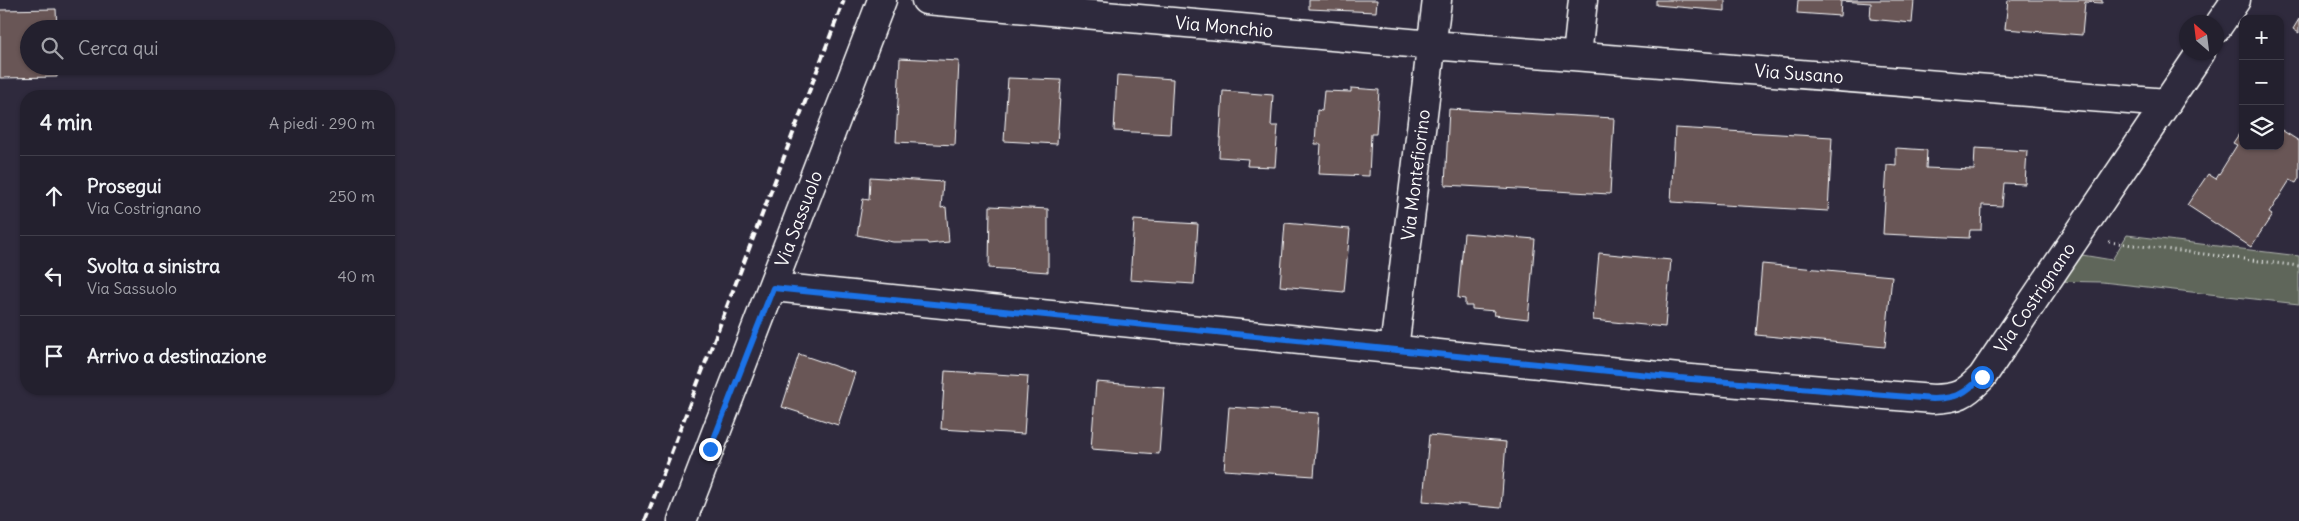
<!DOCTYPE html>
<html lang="it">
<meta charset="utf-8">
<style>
:root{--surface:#23202e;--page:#2b2836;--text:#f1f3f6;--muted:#a3a3aa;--line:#403e4a}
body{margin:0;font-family:Delius,sans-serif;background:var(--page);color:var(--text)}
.controls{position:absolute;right:15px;top:15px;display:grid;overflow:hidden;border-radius:10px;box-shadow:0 1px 4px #0004}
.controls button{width:45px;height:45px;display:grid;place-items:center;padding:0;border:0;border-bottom:1px solid var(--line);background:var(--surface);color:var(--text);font:25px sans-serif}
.compass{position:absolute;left:2179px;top:15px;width:45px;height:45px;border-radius:50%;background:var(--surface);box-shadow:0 1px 4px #0004;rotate:332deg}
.stop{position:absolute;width:15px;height:15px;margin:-11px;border:4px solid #1a73e8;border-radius:50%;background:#fff}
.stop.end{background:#1a73e8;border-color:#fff;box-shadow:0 1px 5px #0008}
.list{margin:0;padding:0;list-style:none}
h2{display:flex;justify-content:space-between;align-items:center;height:65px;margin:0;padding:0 20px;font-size:21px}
h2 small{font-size:16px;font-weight:400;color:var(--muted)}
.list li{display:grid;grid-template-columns:32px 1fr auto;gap:15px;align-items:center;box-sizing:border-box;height:80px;padding:0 20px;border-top:1px solid var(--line)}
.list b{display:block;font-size:19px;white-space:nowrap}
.list p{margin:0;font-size:16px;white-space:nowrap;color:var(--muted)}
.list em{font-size:16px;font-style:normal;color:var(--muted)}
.icon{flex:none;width:28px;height:28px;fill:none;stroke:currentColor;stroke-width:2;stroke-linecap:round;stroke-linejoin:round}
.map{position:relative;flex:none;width:2299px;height:521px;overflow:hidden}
.search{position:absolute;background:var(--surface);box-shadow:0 1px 4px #0004;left:20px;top:20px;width:375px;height:55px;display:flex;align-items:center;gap:12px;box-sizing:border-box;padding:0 18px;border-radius:28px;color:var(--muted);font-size:19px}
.panel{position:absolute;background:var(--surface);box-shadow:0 1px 4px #0004;left:20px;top:90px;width:375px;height:305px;border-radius:20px}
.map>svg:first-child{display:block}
.green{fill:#5e665a;stroke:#aeb2ac}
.building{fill:#695657;stroke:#fff}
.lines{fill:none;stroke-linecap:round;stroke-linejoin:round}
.street-casing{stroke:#fff;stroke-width:31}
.path{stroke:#fff;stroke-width:3;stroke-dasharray:1 4;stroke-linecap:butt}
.street{stroke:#2f2a3d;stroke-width:28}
.rail{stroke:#fff;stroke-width:4;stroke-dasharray:8 4;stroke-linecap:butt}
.route{stroke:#1a73e8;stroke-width:6}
.labels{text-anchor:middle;stroke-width:4;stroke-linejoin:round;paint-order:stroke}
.street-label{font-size:18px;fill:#fff;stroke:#2f2a3d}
</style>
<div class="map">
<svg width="2299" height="521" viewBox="0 0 2299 521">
<rect width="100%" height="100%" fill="#2f2a3d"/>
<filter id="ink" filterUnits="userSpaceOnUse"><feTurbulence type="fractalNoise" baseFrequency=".02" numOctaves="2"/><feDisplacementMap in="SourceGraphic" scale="10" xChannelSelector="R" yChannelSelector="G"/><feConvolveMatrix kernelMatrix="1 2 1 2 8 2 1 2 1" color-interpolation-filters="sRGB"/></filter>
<g filter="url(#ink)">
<!-- green -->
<path class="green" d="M2127,235L2299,256V304L2102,282L2051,281L2070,253L2112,260Z"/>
<!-- building -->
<path class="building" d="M1309,0H1377L1376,12L1309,9Z
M1656,0H1725V11L1656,5Z
M1798,0H1914L1912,23L1870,19L1871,3L1841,1L1840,16L1797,13Z
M2008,0H2102V3L2085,2L2082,35L2005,29Z
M56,9L57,29H29V66H57V77L0,78V10Z
M2299,19V33L2293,29Z
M900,58L959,61L955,145L896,142Z
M1117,75L1173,79L1170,134L1114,131Z
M1008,78L1061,80L1057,144L1004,141Z
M1351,88L1379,90L1376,134H1371L1369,176L1319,174L1321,144H1315L1317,110L1322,111L1324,91L1351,92Z
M1223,91L1273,95L1271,126H1278L1275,167L1247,166L1248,159L1219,157Z
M1449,109L1614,118L1610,194L1445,185Z
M1675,128L1832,137L1828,211L1671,202Z
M2243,128V146H2280V129L2299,141V178L2296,183L2290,180L2269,213L2272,215L2251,247L2187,205L2208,174L2216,179L2237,145L2233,143Z
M1896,148L1927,150L1926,168L1974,170L1975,148L2027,151L2025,184L2004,183L2002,206L1982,205L1981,230H1970L1969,238L1883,234L1887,165L1896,166Z
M870,177L943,182L941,208L946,207L949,242L928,244L927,242H893L857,235L863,199L869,200Z
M990,206L1048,209V272L989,268Z
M1134,220L1198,224L1194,284L1130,280Z
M1285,223L1350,229L1344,292L1280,286Z
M1464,233L1535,239L1528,319L1494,315L1495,311L1472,309V306H1465V299L1458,298Z
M1599,253L1671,260L1665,327L1593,320Z
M1762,264L1892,276L1885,347L1756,335Z
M799,354L855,373L838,425L782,407Z
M945,371L1028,376L1024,434L941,429Z
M1096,382L1164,387L1159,454L1091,449Z
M1229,407L1319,413L1314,476L1224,470Z
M1429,435L1506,442L1501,508L1423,501Z"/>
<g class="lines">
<!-- street casing -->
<g class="street-casing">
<path id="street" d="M926,0L1432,45L2167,103
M2216,29L2236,0
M1577,56L1583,0
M773,287L1679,378L1933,399C1958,398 1964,395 1982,377L2201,52
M1394,349L1437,0
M682,521L882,0"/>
</g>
<!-- path -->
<path class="path" d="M2109,242L2299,266"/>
<!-- street -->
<use href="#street" class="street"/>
<!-- rail -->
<path class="rail" d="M645,521L844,0"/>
</g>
</g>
<g class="lines" filter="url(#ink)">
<!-- route -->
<path class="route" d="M710,449L773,288L1679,378L1933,399C1958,398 1964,394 1982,377"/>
</g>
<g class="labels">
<!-- street labels -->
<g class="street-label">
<text transform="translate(1224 27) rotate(5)" y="6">Via Monchio</text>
<text transform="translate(1799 74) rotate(4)" y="6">Via Susano</text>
<text transform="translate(1416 175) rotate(-83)" y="6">Via Montefiorino</text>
<text transform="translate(799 219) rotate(-69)" y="6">Via Sassuolo</text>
<text transform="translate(2035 298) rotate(-56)" y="6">Via Costrignano</text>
</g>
</g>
</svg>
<div class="controls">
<button>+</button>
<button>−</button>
<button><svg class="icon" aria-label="layers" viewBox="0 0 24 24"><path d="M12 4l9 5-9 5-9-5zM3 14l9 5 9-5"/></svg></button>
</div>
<svg class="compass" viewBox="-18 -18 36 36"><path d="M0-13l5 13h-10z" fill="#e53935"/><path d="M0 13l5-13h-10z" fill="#a3a3aa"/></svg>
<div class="stop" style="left:1982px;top:377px"></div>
<div class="stop end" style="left:710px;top:449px"></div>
<div class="search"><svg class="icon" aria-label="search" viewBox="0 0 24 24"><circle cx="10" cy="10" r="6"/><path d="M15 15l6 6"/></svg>Cerca qui</div>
<section class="panel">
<h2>4 min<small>A piedi · 290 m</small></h2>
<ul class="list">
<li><svg class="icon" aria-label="ahead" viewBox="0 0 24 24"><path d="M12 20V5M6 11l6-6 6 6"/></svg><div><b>Prosegui</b><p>Via Costrignano</p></div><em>250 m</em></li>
<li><svg class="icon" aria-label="left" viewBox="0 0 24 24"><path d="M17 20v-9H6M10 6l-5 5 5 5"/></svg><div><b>Svolta a sinistra</b><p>Via Sassuolo</p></div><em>40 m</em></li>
<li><svg class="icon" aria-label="arrive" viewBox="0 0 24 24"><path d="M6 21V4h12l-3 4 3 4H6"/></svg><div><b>Arrivo a destinazione</b></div></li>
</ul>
</section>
</div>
